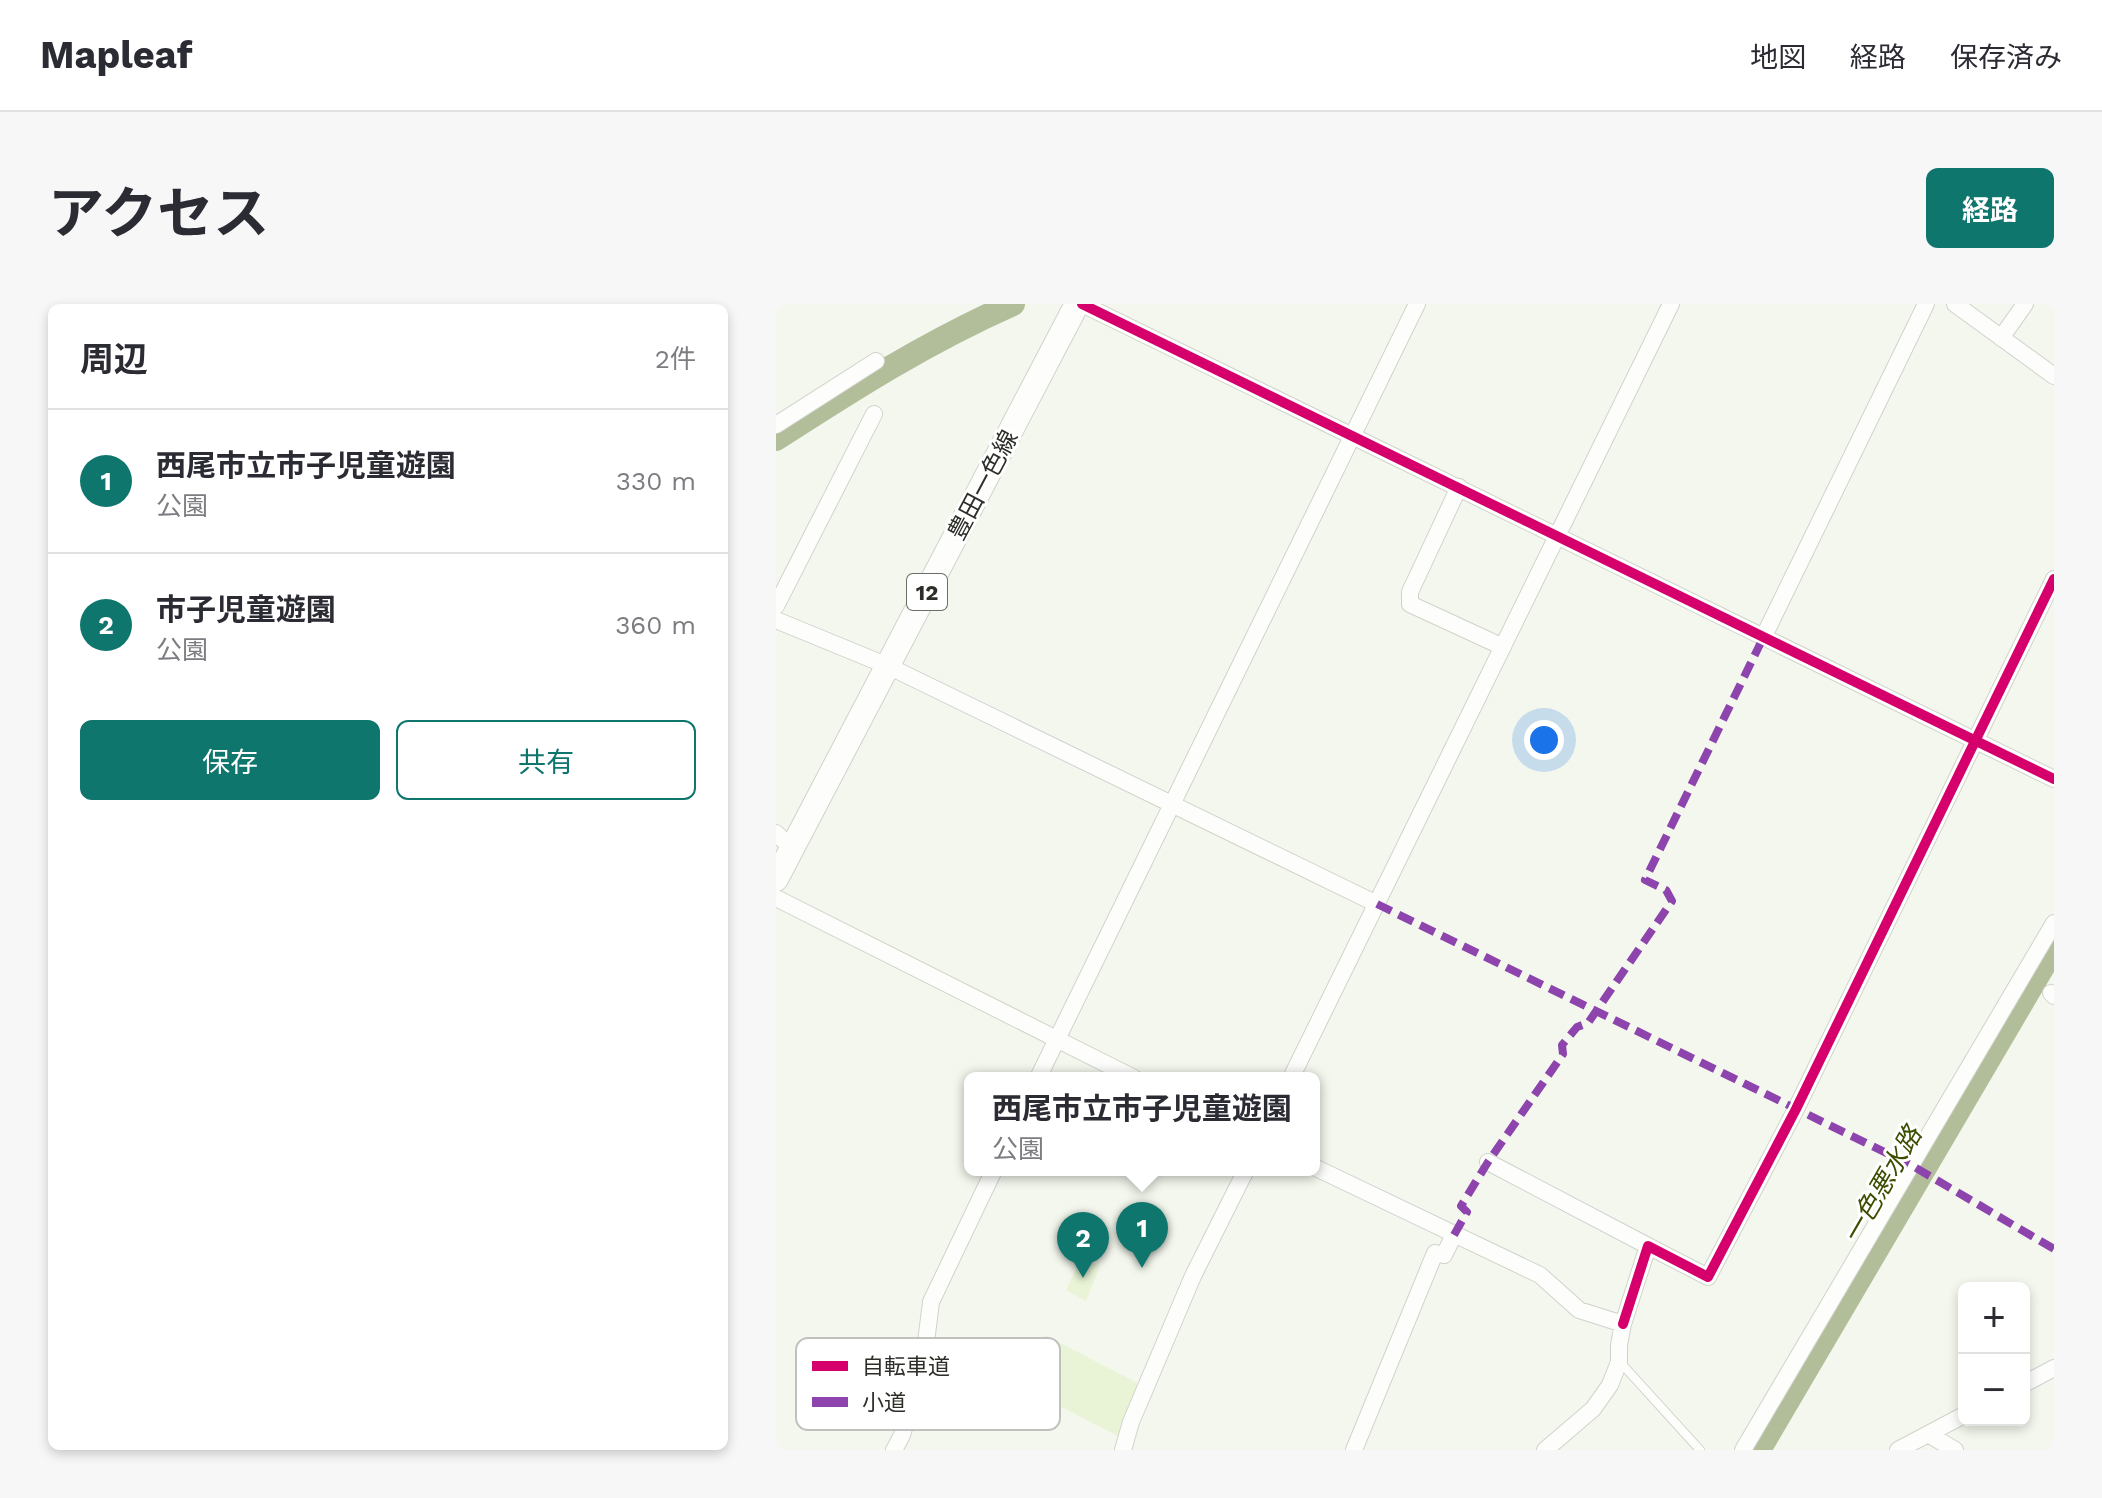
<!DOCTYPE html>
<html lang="ja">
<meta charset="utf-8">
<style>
:root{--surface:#fff;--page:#f7f7f7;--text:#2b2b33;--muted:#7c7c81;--line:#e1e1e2;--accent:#0f766e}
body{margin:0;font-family:"Work Sans","Noto Sans JP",sans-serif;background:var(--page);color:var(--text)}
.controls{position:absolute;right:24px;bottom:24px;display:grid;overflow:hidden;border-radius:12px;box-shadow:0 4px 12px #0003}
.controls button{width:72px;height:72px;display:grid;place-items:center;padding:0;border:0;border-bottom:2px solid var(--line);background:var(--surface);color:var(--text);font:40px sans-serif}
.you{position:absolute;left:768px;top:436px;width:28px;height:28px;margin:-20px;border:6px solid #fff;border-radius:50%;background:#1a73e8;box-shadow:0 0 0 12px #1a73e833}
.badge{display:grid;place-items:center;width:52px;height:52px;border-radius:50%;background:var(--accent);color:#fff;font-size:26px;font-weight:700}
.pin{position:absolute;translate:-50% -66px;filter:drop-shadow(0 2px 4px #0008)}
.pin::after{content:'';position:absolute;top:42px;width:28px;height:24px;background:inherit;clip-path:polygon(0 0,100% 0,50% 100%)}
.popup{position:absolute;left:188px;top:768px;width:356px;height:104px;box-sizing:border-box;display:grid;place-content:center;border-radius:12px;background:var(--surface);filter:drop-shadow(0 2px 6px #0005);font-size:26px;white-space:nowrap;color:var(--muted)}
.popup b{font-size:30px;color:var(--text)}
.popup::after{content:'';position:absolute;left:50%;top:100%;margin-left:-16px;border:16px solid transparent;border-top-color:var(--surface)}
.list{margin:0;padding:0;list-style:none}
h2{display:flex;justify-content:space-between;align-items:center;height:104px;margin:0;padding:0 32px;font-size:34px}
h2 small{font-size:26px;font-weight:400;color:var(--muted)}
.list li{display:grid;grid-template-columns:52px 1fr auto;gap:24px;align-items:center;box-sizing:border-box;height:144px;padding:0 32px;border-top:2px solid var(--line)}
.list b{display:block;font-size:30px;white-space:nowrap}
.list p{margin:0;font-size:26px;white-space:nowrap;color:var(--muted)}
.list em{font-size:26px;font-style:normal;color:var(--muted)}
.actions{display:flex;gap:16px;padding:24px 32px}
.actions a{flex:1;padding:18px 0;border:2px solid var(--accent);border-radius:12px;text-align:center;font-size:28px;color:var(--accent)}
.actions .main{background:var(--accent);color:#fff}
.map{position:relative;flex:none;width:1278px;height:1146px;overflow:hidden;border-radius:12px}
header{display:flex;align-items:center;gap:48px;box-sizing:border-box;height:112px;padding:0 40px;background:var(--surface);border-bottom:2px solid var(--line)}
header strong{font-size:38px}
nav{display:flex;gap:44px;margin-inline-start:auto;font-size:28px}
.intro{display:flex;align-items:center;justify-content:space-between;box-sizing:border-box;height:192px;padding:0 48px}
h1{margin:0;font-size:56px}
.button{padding:20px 36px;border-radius:12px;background:var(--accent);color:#fff;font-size:28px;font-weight:700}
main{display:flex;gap:48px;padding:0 48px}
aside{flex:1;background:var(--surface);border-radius:12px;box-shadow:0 4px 12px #0003}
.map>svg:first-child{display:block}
.green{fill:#e9f4d7}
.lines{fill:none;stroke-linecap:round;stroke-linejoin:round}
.river{stroke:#b2be9a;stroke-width:24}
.service-casing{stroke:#d0d3cc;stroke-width:10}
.minor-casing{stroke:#d0d3cc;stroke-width:18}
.primary-casing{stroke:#d0d3cc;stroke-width:26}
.service{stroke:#fdfefc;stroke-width:8}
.minor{stroke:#fdfefc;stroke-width:16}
.primary{stroke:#fdfefc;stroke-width:24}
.quiet{stroke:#8e44ad;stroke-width:8;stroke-dasharray:16 8;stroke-linecap:butt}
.cycleway-casing{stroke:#fff;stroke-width:15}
.cycleway{stroke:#d6006c;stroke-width:10}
.labels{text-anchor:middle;stroke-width:6;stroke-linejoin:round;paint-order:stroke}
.shield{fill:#fff;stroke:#6b6d68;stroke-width:2}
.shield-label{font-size:22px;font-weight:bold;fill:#2c2f28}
.street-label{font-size:24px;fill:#2c2f28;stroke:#fff}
.water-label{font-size:26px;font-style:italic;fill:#3c4f00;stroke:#fff}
.key{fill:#fff;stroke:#c0c1be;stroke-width:2}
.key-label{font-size:22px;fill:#2c2f28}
</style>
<header>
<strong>Mapleaf</strong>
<nav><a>地図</a><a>経路</a><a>保存済み</a></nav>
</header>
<div class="intro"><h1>アクセス</h1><a class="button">経路</a></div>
<main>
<aside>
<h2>周辺<small>2件</small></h2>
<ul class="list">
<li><span class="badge">1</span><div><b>西尾市立市子児童遊園</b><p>公園</p></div><em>330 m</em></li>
<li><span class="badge">2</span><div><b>市子児童遊園</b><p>公園</p></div><em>360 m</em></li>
</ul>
<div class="actions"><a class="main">保存</a><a>共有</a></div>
</aside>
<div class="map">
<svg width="1278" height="1146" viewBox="0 0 1278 1146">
<rect width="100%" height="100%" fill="#f3f7ed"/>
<!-- green -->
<path class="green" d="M305,954L324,962L310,997L290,986Z
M269,1031L365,1081L344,1133L276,1098L268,1112L233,1099Z"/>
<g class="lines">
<!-- river -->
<path class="river" d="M0,135C79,84 151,38 237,0
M983,1146L1278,644"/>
<!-- service casing -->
<g class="service-casing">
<path id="service" d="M844,1058L924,1146"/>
</g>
<!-- minor casing -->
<g class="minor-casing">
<path id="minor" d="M306,0L1278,475
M1179,0L1278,72
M1225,34L1249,0
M0,121L100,57
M683,183L634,288V300L727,343
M0,302L98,110
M0,316L112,362L601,600
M988,332L1150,0
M0,529L16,545
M0,594L358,774
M1275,689L1278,692
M262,774L641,0
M515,774L895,0
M712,858L872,942
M538,863L764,971L803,1006L847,1020L843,1041V1058L834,1081L817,1105L769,1146
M847,1020L872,942L932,973L1020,805L1278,275
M1248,1080L1278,1064
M1152,1130L1179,1146
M118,1146L126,1131L147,1062L155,998L218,866
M347,1146L355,1118L417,972L470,866
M578,1146L659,949L668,951L678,931
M967,1146L1278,619
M1122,1146L1188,1111"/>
</g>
<!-- primary casing -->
<g class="primary-casing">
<path id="primary" d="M0,575L301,0"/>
</g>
<!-- service -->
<use href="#service" class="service"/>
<!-- minor -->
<use href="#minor" class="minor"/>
<!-- primary -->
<use href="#primary" class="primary"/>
<!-- quiet -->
<path class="quiet" d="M601,600L1135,861L1278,945
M678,931L691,908L685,902L712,858L787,750L786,741L801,723L812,719L896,597L890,586L869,576L988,332"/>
<!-- cycleway casing -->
<g class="cycleway-casing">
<path id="cycleway" d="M306,0L1278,475
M847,1020L872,942L932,973L1020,805L1278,275"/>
</g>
<!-- cycleway -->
<use href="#cycleway" class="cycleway"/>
</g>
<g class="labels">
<!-- shield labels -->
<rect class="shield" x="131" y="270" width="40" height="36" rx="6"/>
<g class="shield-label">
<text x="151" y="296">12</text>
</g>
<!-- street labels -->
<g class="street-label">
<text transform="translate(207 181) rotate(-62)" y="8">豊田一色線</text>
</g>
<!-- water labels -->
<g class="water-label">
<text transform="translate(1106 881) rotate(-60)" y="9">一色悪水路</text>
</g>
</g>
<!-- legend -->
<rect x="20" y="1034" width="264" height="92" rx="12" class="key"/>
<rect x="36" y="1057" width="36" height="10" fill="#d6006c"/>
<rect x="36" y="1093" width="36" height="10" fill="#8e44ad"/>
<g class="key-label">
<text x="86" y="1070">自転車道</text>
<text x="86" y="1106">小道</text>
</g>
</svg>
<div class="controls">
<button>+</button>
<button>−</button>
</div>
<div class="you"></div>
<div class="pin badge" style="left:366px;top:964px">1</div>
<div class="popup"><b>西尾市立市子児童遊園</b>公園</div>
<div class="pin badge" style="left:307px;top:974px">2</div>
</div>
</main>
